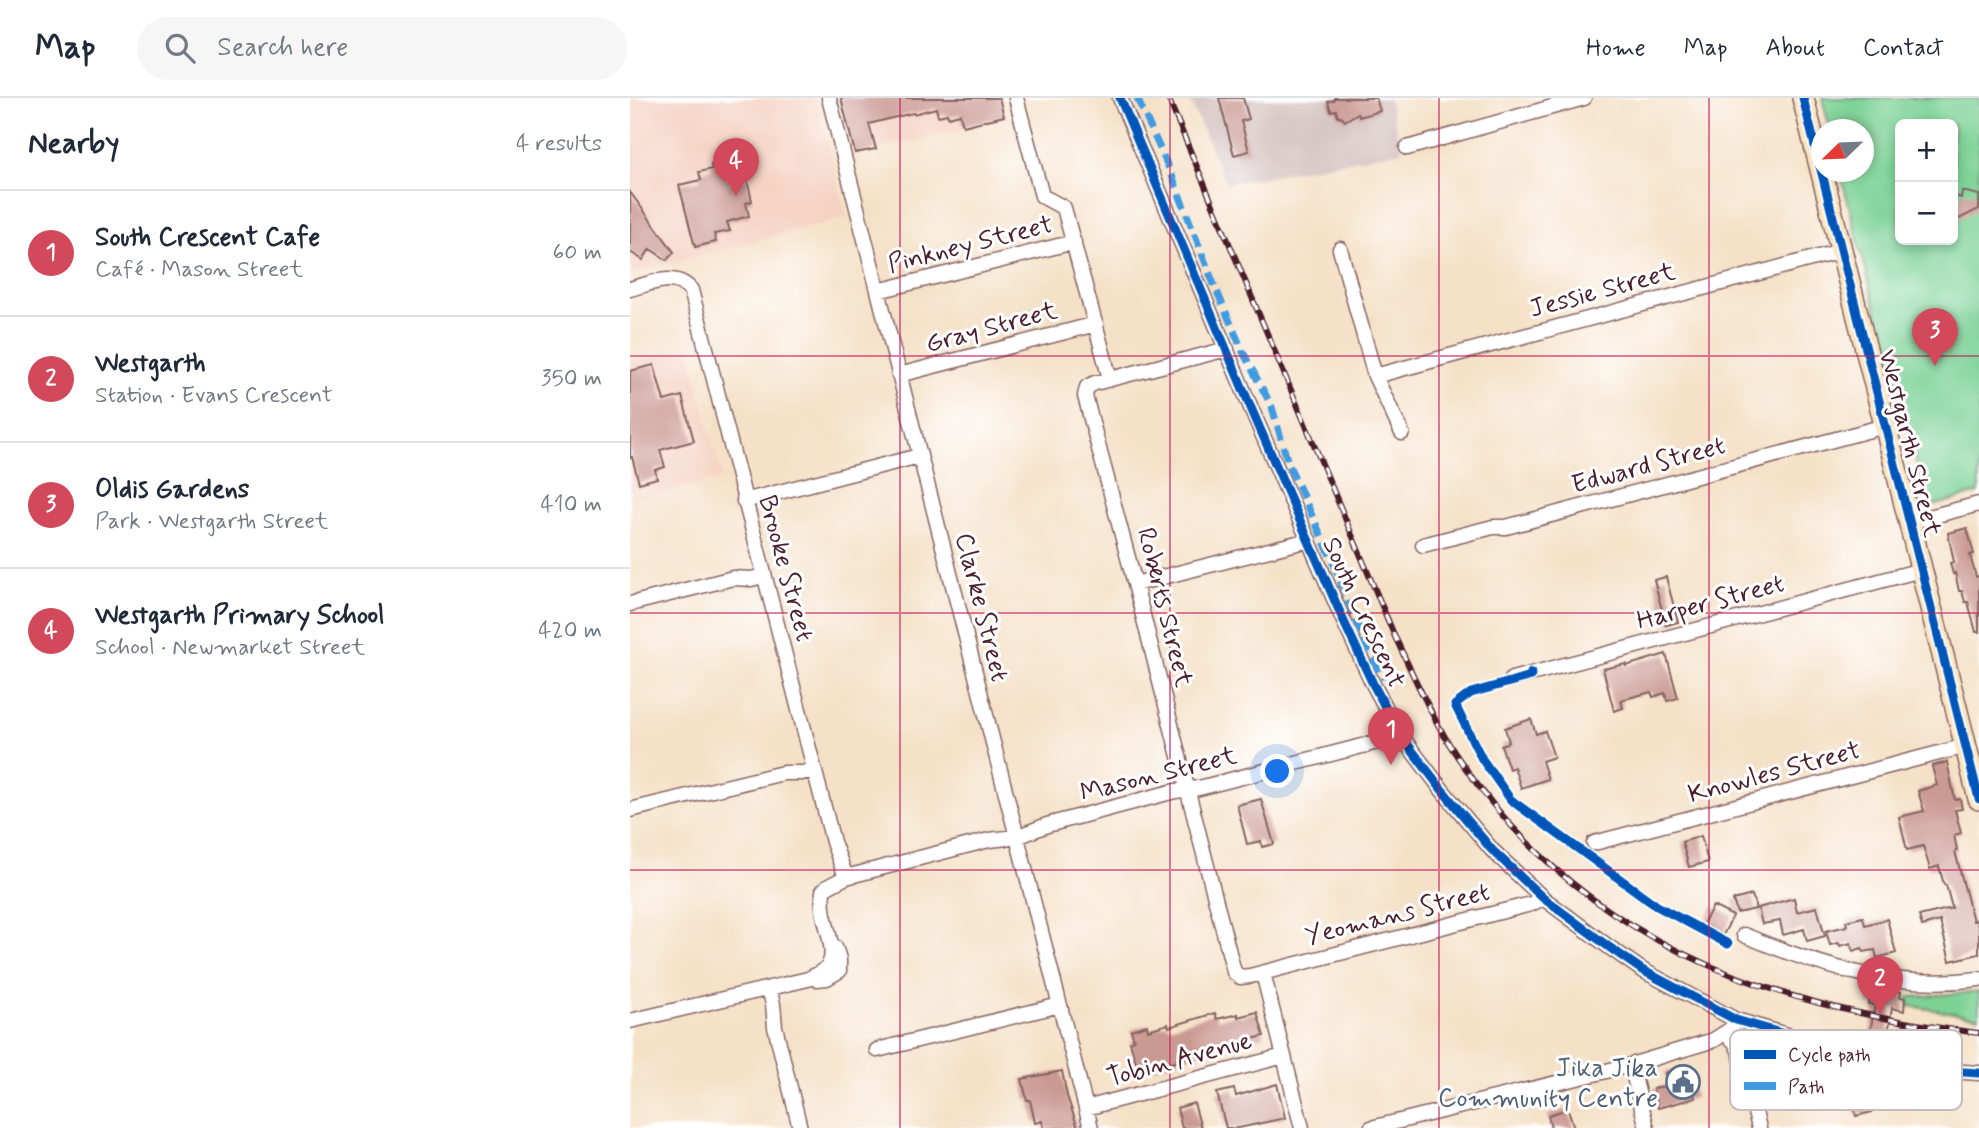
<!DOCTYPE html>
<meta charset="utf-8">
<style>
:root{--surface:#fff;--page:#f6f6f7;--text:#1f2937;--muted:#747a83;--line:#e0e1e3;--accent:#d1495b}
body{margin:0;font-family:Mynerve,sans-serif;background:var(--page);color:var(--text)}
.controls{position:absolute;right:21px;top:21px;display:grid;overflow:hidden;border-radius:10px;box-shadow:0 4px 10px #0003}
.controls button{width:63px;height:63px;display:grid;place-items:center;padding:0;border:0;border-bottom:2px solid var(--line);background:var(--surface);color:var(--text);font:35px sans-serif}
.compass{position:absolute;left:1181px;top:21px;width:63px;height:63px;border-radius:50%;background:var(--surface);box-shadow:0 4px 10px #0003;rotate:247deg}
.you{position:absolute;left:648px;top:674px;width:24px;height:24px;margin:-18px;border:5px solid #fff;border-radius:50%;background:#1a73e8;box-shadow:0 0 0 10px #1a73e833}
.badge{display:grid;place-items:center;width:46px;height:46px;border-radius:50%;background:var(--accent);color:#fff;font-size:23px;font-weight:700}
.pin{position:absolute;translate:-50% -58px;filter:drop-shadow(0 2px 4px #0008)}
.pin::after{content:'';position:absolute;top:37px;width:24px;height:21px;background:inherit;clip-path:polygon(0 0,100% 0,50% 100%)}
.list{margin:0;padding:0;list-style:none}
h2{display:flex;justify-content:space-between;align-items:center;height:91px;margin:0;padding:0 28px;font-size:30px}
h2 small{font-size:23px;font-weight:400;color:var(--muted)}
.list li{display:grid;grid-template-columns:46px 1fr auto;gap:21px;align-items:center;box-sizing:border-box;height:126px;padding:0 28px;border-top:2px solid var(--line)}
.list b{display:block;font-size:26px;white-space:nowrap}
.list p{margin:0;font-size:23px;white-space:nowrap;color:var(--muted)}
.list em{font-size:23px;font-style:normal;color:var(--muted)}
.icon{flex:none;width:38px;height:38px;fill:none;stroke:currentColor;stroke-width:2;stroke-linecap:round;stroke-linejoin:round}
.map{position:relative;flex:none;width:1349px;height:1030px;overflow:hidden}
header{display:flex;align-items:center;gap:42px;box-sizing:border-box;height:98px;padding:0 35px;background:var(--surface);border-bottom:2px solid var(--line)}
header strong{font-size:33px}
nav{display:flex;gap:38px;margin-inline-start:auto;font-size:24px}
.search{width:490px;height:63px;background:var(--page);display:flex;align-items:center;gap:18px;box-sizing:border-box;padding:0 24px;border-radius:38px;color:var(--muted);font-size:26px}
main{display:flex}
aside{flex:1;background:var(--surface)}
.map>svg:first-child{display:block}
.built{fill:#f5d2c2}
.industrial{fill:#d1bfbd}
.green{fill:#7bd195;stroke:#627860;stroke-width:2;fill-rule:evenodd}
.building{fill:#ca9992}
.lines{fill:none;stroke-linecap:round;stroke-linejoin:round}
.street-casing{stroke:#866362;stroke-width:17}
.secondary-casing{stroke:#866362;stroke-width:24}
.street{stroke:#fff;stroke-width:14}
.secondary{stroke:#fbe6c4;stroke-width:21}
.rail-casing{stroke:#4a1f2b;stroke-width:6}
.rail{stroke:#fff;stroke-width:3.5;stroke-dasharray:10;stroke-linecap:butt}
.quiet{stroke:#409be1;stroke-width:7;stroke-dasharray:14 7;stroke-linecap:butt}
.cycleway-casing{stroke:#fff;stroke-width:13}
.cycleway{stroke:#0057b8;stroke-width:9}
.grid{fill:none;stroke:#c2185b;stroke-width:2;stroke-opacity:0.55}
.labels{text-anchor:middle;stroke-width:6;stroke-linejoin:round;paint-order:stroke}
.street-label{font-size:26px;fill:#4a1f2b;stroke:#fff}
.service-label{font-size:26px;fill:#4e5e75;stroke:#fff;text-anchor:end}
.key{fill:#fff;stroke:#c9bcbf;stroke-width:2}
.key-label{font-size:19px;fill:#4a1f2b}
</style>
<header>
<strong>Map</strong>
<div class="search"><svg class="icon" aria-label="search" viewBox="0 0 24 24"><circle cx="10" cy="10" r="6"/><path d="M15 15l6 6"/></svg>Search here</div>
<nav><a>Home</a><a>Map</a><a>About</a><a>Contact</a></nav>
</header>
<main>
<aside>
<h2>Nearby<small>4 results</small></h2>
<ul class="list">
<li><span class="badge">1</span><div><b>South Crescent Cafe</b><p>Café · Mason Street</p></div><em>60 m</em></li>
<li><span class="badge">2</span><div><b>Westgarth</b><p>Station · Evans Crescent</p></div><em>350 m</em></li>
<li><span class="badge">3</span><div><b>Oldis Gardens</b><p>Park · Westgarth Street</p></div><em>410 m</em></li>
<li><span class="badge">4</span><div><b>Westgarth Primary School</b><p>School · Newmarket Street</p></div><em>420 m</em></li>
</ul>
</aside>
<div class="map">
<svg width="1349" height="1030" viewBox="0 0 1349 1030">
<rect width="100%" height="100%" fill="#fff"/>
<filter id="ink" filterUnits="userSpaceOnUse"><feTurbulence type="fractalNoise" baseFrequency=".0143" numOctaves="2"/><feDisplacementMap in="SourceGraphic" scale="14" xChannelSelector="R" yChannelSelector="G"/><feConvolveMatrix kernelMatrix="1 2 1 2 8 2 1 2 1" color-interpolation-filters="sRGB"/></filter>
<filter id="wash" filterUnits="userSpaceOnUse"><feTurbulence type="fractalNoise" baseFrequency=".00686" numOctaves="4" result="noise"/><feDisplacementMap in="SourceGraphic" scale="28" xChannelSelector="R" yChannelSelector="G"/><feGaussianBlur stdDeviation="1.57" result="paint"/><feColorMatrix in="noise" values="0 0 0 0 0 0 0 0 0 0 0 0 0 0 0 0 0 1.4 0 .05"/><feComposite in="paint" operator="in"/></filter>
<g filter="url(#wash)">
<rect width="100%" height="100%" fill="#f5e1c7"/>
<!-- built -->
<path class="built" d="M0,0H186L217,119L0,176Z
M208,0H372L377,20L223,57Z
M59,250L92,380L0,403V264Z"/>
<!-- industrial -->
<path class="industrial" d="M559,0H758L772,53L596,86Z"/>
<!-- green -->
<path class="green" d="M1192,0H1349V395L1298,409L1210,74H1234V32L1200,31ZM1270,26H1323V142H1270Z
M1349,894V919L1279,908L1278,901L1280,899Z"/>
<g id="blocks">
<!-- building -->
<path class="building" d="M211,0H369L374,18L333,28L330,16L318,19L317,16L308,18L306,10L284,16L283,15L262,20L239,26L246,51L225,55Z
M589,0H613L619,21L611,23L619,53L604,57Z
M704,0H746L750,13L729,19L728,15L715,23L711,18L708,19L706,12L701,13L698,4L704,2Z
M95,63L100,85L117,81L122,103L116,105L119,118L97,124L100,133L84,136L86,144L65,149L49,87L71,82L69,74L82,71L81,67Z
M1332,93L1349,97V111L1323,124V97L1331,100Z
M0,94L44,154L37,162L20,151L13,162L0,154Z
M24,267L34,303L52,298L64,343L30,352L35,369L25,372L27,380L9,385L2,359L0,360V273Z
M1337,430L1344,456L1340,457L1346,479L1349,478V534H1346L1338,504H1335L1332,493H1329L1325,475L1323,476L1320,465L1324,464L1318,435Z
M1036,479L1048,524L1036,527L1024,482Z
M1036,556L1048,600L1037,603L1035,595L1023,599L1021,594L991,602L993,610L984,613L973,571L996,566V568Z
M901,621L906,636L915,633L924,659L912,663L918,681L891,690L884,669L879,671L871,647L879,644L875,630Z
M1317,664L1325,702L1330,701L1332,711L1325,712L1331,735L1324,737L1327,752L1325,753L1343,823L1346,822L1349,831V856L1320,863L1310,823L1292,828L1289,818L1322,810L1316,787H1314L1309,768L1300,771L1293,748L1277,752L1269,719L1294,713L1288,693L1307,687L1302,668Z
M631,701L644,746L632,749L631,743L617,746L607,707Z
M1071,738L1078,764L1059,769L1052,744Z
M1122,797L1126,811L1107,815L1103,802Z
M1164,800L1167,814L1187,809L1195,838L1177,843L1174,831L1153,837L1150,823L1132,826L1128,810Z
M1083,808L1103,818L1093,837L1073,826Z
M1233,819L1235,827L1257,821L1266,855L1247,860L1245,852L1234,854L1232,850L1223,853L1221,845L1210,848L1209,845L1200,847L1196,833L1217,828L1216,823Z
M1243,889L1271,894L1270,899L1275,900L1274,913L1262,910L1257,942L1239,939L1245,907L1238,906Z
M627,914L634,938L594,948L595,950L577,955L576,953L547,961L548,963L509,974L500,944L504,942L501,932L517,927L518,932L538,926L539,929L585,915L587,921L608,916V919Z
M1058,968L1065,1000L1028,1010L1023,991L1038,987L1035,975Z
M432,973L437,998L448,1030H414L412,1023L405,1025L400,1002H397L392,981Z
M1228,977L1231,988L1235,987L1242,1014L1226,1018L1215,980Z
M647,986L655,1020L609,1030H596L587,995L604,991L606,998Z
M564,1005L571,1030H552L547,1010Z
M938,1011L944,1030H921L918,1017Z"/>
</g>
</g>
<g filter="url(#ink)">
<use href="#blocks" fill-opacity="0" stroke="#866362" stroke-width="2"/>
<g class="lines">
<!-- street casing -->
<g class="street-casing">
<path id="street" d="M199,0L461,1030
M386,0L412,98L434,110L480,281
M490,0L624,317L715,526L743,586L771,638L813,693L862,752L913,800L979,849L1012,872L1106,922L1243,962L1290,971L1349,975
M777,50L954,0
M710,151L745,278L772,335
M0,191C20,186 45,173 61,192L203,744L216,779
M248,193L444,144
M597,251L465,285L457,289L455,298L505,486L604,874L610,879L620,878L901,806L913,800
M269,277L466,226
M745,278L1211,153
M114,403L289,358
M1280,424L1349,406
M793,447L863,429H876L1255,328
M505,486L679,442
M0,506L103,480L121,481L133,478
M882,581L1291,472
M0,712L153,675H172L184,672
M964,745L1336,648
M1114,837C1191,869 1264,892 1349,881
M633,875L672,1030
M186,881L197,880L209,873V861L205,849
M139,890L143,906L145,929L170,1030
M0,923L178,881C184,878 192,875 197,869C209,856 194,826 193,810C192,804 193,798 193,793L197,789L216,779L359,742L387,739L417,727L545,693L569,690L771,638
M1096,936L1105,944L1110,955L1129,1030
M247,952L430,907
M1001,967L1017,1030
M456,1010L654,958
M741,1030L1001,967L1084,942L1101,931L1106,922"/>
</g>
<!-- secondary casing -->
<g class="secondary-casing">
<path id="secondary" d="M1173,0L1349,701"/>
</g>
<!-- street -->
<use href="#street" class="street"/>
<!-- secondary -->
<use href="#secondary" class="secondary"/>
<!-- rail casing -->
<g class="rail-casing">
<path id="rail" d="M538,0L765,539C783,576 799,614 821,649C944,840 1132,909 1349,935"/>
</g>
<!-- rail -->
<use href="#rail" class="rail"/>
<!-- quiet -->
<path class="quiet" d="M507,0L541,75L583,184L613,254L642,309L658,365L701,459L733,540L753,581"/>
<!-- cycleway casing -->
<g class="cycleway-casing">
<path id="cycleway" d="M490,0L624,317L715,526L743,586L771,638L813,693L862,752L913,800L979,849L1012,872L1106,922L1243,962L1290,971L1349,975
M1173,0L1349,701
M901,575V578L841,595L825,607L852,661L881,702L1027,808L1098,846"/>
</g>
<!-- cycleway -->
<use href="#cycleway" class="cycleway"/>
</g>
</g>
<!-- grid -->
<path class="grid" d="M270,0V1030M540,0V1030M809,0V1030M1079,0V1030M0,258H1349M0,515H1349M0,772H1349"/>
<!-- icons -->
<defs>
<g id="civic-ring" transform="scale(1.75)"><circle r="9.5" fill="#fff" stroke="#5c6f8a" stroke-width="1.5"/><path d="M-.6-6.5H3V-4.5H.6V-3L4-1V1h2V6H-6V1h2V-1L-.6-3ZM-1.2 2.5V6h2.4V2.5Z" fill="#5c6f8a"/></g>
</defs>
<g fill-rule="evenodd">
<use href="#civic-ring" x="1053" y="984"/>
</g>
<g class="labels">
<!-- street labels -->
<g class="street-label">
<text transform="translate(340 145) rotate(-14)" y="9">Pinkney Street</text>
<text transform="translate(972 191) rotate(-15)" y="9">Jessie Street</text>
<text transform="translate(361 228) rotate(-15)" y="9">Gray Street</text>
<text transform="translate(1281 345) rotate(76)" y="9">Westgarth Street</text>
<text transform="translate(1018 366) rotate(-15)" y="9">Edward Street</text>
<text transform="translate(157 470) rotate(75)" y="9">Brooke Street</text>
<text transform="translate(1080 503) rotate(-15)" y="9">Harper Street</text>
<text transform="translate(353 509) rotate(76)" y="9">Clarke Street</text>
<text transform="translate(536 509) rotate(76)" y="9">Roberts Street</text>
<text transform="translate(735 514) rotate(65)" y="9">South Crescent</text>
<text transform="translate(1144 673) rotate(-15)" y="9">Knowles Street</text>
<text transform="translate(528 675) rotate(-14)" y="9">Mason Street</text>
<text transform="translate(767 815) rotate(-14)" y="9">Yeomans Street</text>
<text transform="translate(549 960) rotate(-15)" y="9">Tobin Avenue</text>
</g>
<!-- service labels -->
<g class="service-label">
<text x="1028" y="978">Jika Jika<tspan x="1028" dy="30">Community Centre</tspan></text>
</g>
</g>
<!-- legend -->
<rect x="1100" y="932" width="232" height="80" rx="10" class="key"/>
<rect x="1114" y="952" width="32" height="9" fill="#0057b8"/>
<rect x="1114" y="984" width="32" height="8" fill="#409be1"/>
<g class="key-label">
<text x="1158" y="963">Cycle path</text>
<text x="1158" y="995">Path</text>
</g>
</svg>
<div class="controls">
<button>+</button>
<button>−</button>
</div>
<svg class="compass" viewBox="-18 -18 36 36"><path d="M0-13l5 13h-10z" fill="#e53935"/><path d="M0 13l5-13h-10z" fill="#747a83"/></svg>
<div class="you"></div>
<div class="pin badge" style="left:761px;top:667px">1</div>
<div class="pin badge" style="left:1250px;top:916px">2</div>
<div class="pin badge" style="left:1305px;top:268px">3</div>
<div class="pin badge" style="left:106px;top:98px">4</div>
</div>
</main>
